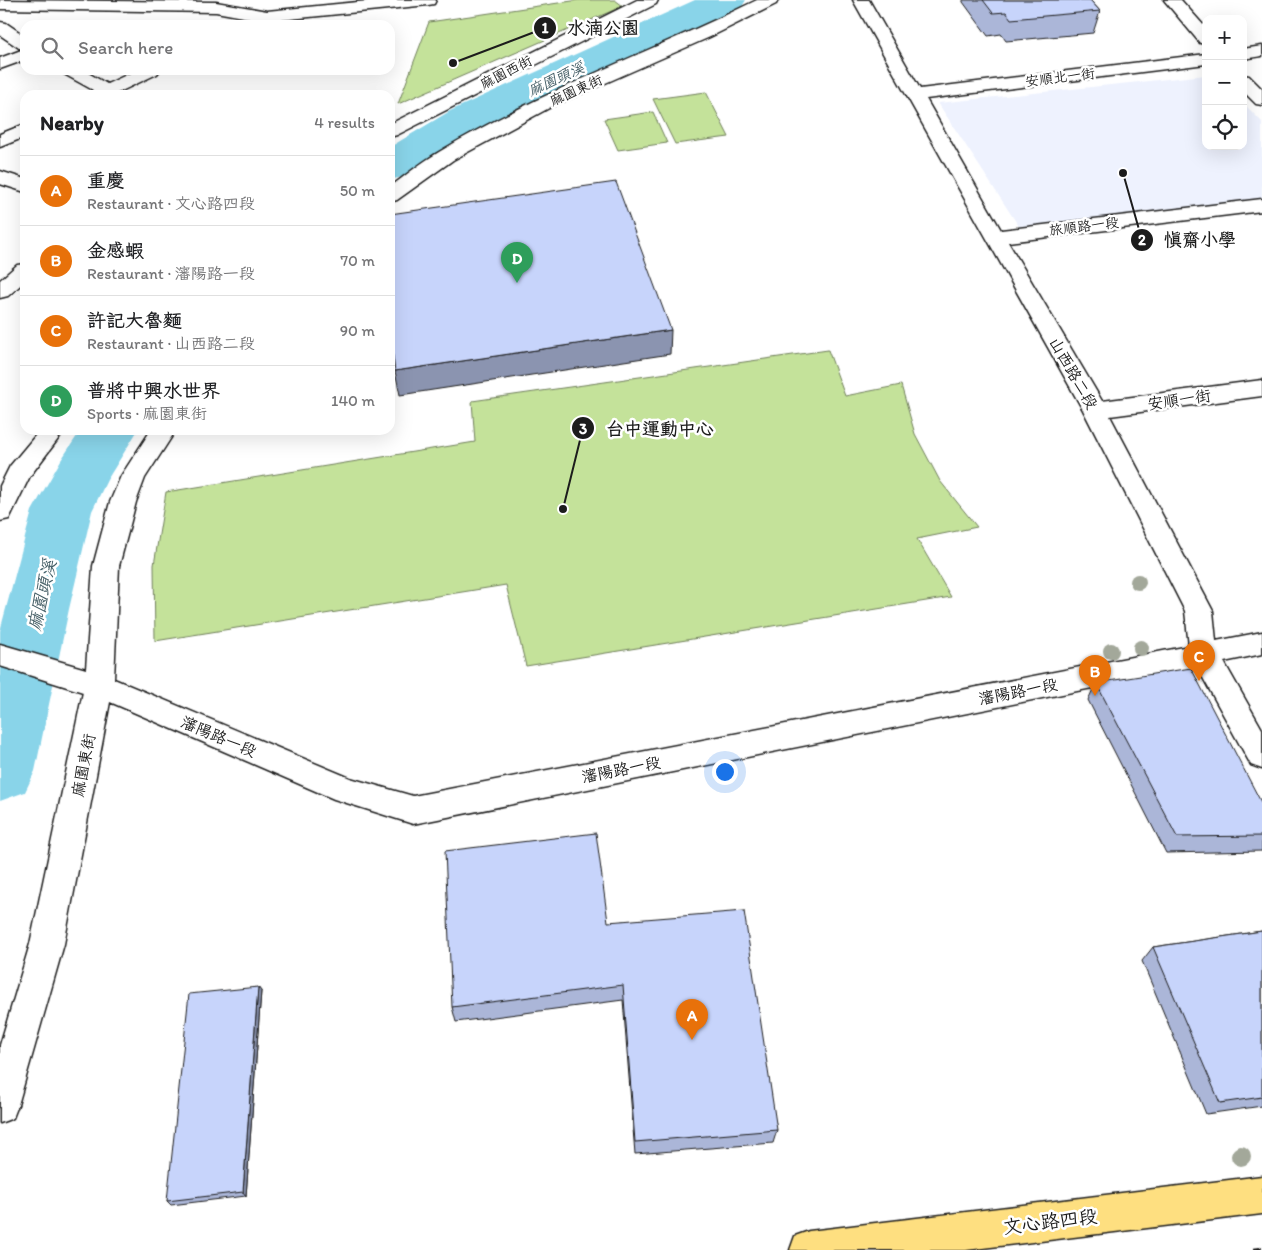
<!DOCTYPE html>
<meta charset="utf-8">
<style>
:root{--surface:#fff;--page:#f2f2f2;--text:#202124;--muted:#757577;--line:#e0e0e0;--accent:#2563eb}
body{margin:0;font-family:Itim,"LXGW WenKai TC",sans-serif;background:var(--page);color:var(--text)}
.controls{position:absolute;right:15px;top:15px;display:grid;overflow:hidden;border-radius:10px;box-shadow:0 5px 20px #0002}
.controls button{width:45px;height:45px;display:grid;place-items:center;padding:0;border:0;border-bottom:1px solid var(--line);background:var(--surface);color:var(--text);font:25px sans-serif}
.you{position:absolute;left:724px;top:771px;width:18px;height:18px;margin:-12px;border:4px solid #fff;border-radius:50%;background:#1a73e8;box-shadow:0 0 0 8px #1a73e833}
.badge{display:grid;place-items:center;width:32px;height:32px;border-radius:50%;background:var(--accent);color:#fff;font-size:16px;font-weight:700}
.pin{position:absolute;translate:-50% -41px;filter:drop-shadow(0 1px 2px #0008)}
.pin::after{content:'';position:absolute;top:26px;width:18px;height:15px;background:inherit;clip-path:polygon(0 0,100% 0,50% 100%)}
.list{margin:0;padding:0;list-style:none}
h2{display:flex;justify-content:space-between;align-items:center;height:65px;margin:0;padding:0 20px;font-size:21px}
h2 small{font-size:16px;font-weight:400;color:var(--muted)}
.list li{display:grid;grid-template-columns:32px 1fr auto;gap:15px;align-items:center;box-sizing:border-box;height:70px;padding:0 20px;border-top:1px solid var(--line)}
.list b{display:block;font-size:19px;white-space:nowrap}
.list p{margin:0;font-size:16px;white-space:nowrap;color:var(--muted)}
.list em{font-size:16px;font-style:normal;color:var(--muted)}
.icon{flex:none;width:28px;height:28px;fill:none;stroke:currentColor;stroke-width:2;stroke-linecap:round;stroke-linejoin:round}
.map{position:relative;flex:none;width:1262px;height:1250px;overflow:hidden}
.search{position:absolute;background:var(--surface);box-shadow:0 5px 20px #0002;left:20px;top:20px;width:375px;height:55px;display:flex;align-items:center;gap:12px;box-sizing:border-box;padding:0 18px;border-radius:15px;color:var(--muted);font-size:19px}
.panel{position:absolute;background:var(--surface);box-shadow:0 5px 20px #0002;left:20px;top:90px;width:375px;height:345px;border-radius:15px}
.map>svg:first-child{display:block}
.built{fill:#eef2fe}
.green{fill:#c4e29a;stroke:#707f5b}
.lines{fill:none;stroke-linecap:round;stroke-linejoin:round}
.river{fill:#89d4e9;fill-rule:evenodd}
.minor-casing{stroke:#1c1c1c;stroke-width:3}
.major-casing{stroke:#1c1c1c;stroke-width:3}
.minor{fill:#fff;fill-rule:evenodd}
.major{fill:#fedf80;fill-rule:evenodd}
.rail{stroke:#1c1c1c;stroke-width:4.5;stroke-dasharray:9 4.5;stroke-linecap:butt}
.tree{fill:#a3a89a}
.wall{fill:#abb6d8;stroke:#1c1c1c}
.shaded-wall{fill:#8b94b0;stroke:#1c1c1c}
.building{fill:#c7d4fb;stroke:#1c1c1c}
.labels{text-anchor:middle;stroke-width:5;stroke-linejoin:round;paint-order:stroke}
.far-street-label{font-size:14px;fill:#1c1c1c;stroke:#fff}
.far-water-label{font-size:15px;font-style:italic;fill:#425c64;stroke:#fff}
.street-label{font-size:16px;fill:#1c1c1c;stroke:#fff}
.water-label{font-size:18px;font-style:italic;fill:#425c64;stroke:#fff}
.near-street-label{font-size:19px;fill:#1c1c1c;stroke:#fff}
.leader{fill:none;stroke:#1c1c1c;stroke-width:2}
.callout-dot{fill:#1c1c1c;stroke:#fff;stroke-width:2}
.mark-label{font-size:15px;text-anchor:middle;font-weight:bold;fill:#fff}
.callout-label{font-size:18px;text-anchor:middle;font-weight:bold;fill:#1c1c1c;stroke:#fff;stroke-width:5;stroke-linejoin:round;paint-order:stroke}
</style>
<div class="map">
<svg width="1262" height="1250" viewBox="0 0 1262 1250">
<rect width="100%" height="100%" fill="#fff"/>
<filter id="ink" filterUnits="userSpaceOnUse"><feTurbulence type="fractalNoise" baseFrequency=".02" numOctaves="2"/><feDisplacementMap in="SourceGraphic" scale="10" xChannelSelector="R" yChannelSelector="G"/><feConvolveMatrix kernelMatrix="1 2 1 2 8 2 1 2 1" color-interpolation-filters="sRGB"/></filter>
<g filter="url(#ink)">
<!-- built -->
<path class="built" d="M1206,75V146H1243V103L1262,122V199L1020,228L938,103Z"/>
<!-- green -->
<path class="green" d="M579,0H615L623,6L398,104L429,22Z
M706,92L729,137L675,144L653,99Z
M653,112L667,143L618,150L604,119Z
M828,350L845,396L901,385L915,434L940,481L977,527L917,539L951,597L526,666L506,585L155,641L154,565L166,492L475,442L472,401Z"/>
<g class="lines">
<!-- river -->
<path class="river" d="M695,0H746L741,8L480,129L406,176L390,180V147L450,111Z
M81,430H138L107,480L92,511L69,609L35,771L25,792L0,801V631L32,511L61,460Z"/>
<!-- minor casing -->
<g class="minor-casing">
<path id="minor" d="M0,0L216,2L267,11L378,0H436L434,4L428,5L270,21L261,25H244L243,23L249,18L216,12L0,9Z
M637,0H658L656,4L397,135L390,137V124Z
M757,0H778L776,4L710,37L551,107L453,160L397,200L390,202V187C406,175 422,162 439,152C540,91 652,52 757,0Z
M853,0H869L920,89L1206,54V64L926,99L1001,230L1262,199V211L1008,242L1102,401L1262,380V396L1110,416L1213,611L1216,641L1262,632V654L1224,662L1262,729V769L1251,765L1197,667L413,824L334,799L110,702L64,944L18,1105L13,1118L0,1123V1045L30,944L83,692L0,666V644L86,669L93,566L110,502L121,476L151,430H176L145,478L136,502L119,566L114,679L350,778L413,796L1189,646L1185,611L1083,410Z
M1164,0H1181L1206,28V44L1200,43Z
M0,22L6,23L25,36V60L0,69V58L24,49L19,48L0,35Z
M1262,46V56L1243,59V49Z
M61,70H83L107,84L137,70H160L157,74L113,95H89L93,90L64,74Z
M1243,75L1249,76L1262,89V105L1256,104L1243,91Z
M25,124V137L0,147V134Z
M0,171L25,179V192L0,184Z
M25,264V281L8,296L0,298V280L17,265Z
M40,430H65L30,476L9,519L0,521V486L10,466Z"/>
</g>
<!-- major casing -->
<g class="major-casing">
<path id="major" d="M1262,1176V1214L966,1250H790L795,1236L809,1231Z"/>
</g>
<!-- minor -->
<use href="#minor" class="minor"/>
<!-- major -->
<use href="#major" class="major"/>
<!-- rail -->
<path class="rail" d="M1254,1250L1262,1249"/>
</g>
<!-- trees -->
<g class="tree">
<circle cx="1138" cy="582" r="8"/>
<circle cx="1141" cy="648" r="8"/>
<circle cx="1111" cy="651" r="8"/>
<circle cx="1241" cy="1156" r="10"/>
</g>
<!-- wall -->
<path class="wall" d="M963,0H1090L1100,11L1093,33L1006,41L1001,34L988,36L963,2Z
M1096,683L1262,804V851L1166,853L1088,700Z
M608,922L777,1130L773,1143L635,1154L623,1000L456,1022L452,1007Z
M1262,931V1106L1206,1114L1142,961L1153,947Z
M261,991L246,1196L171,1205L167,1201Z"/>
<!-- shaded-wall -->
<path class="shaded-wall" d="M671,330L670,354L400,395L395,371Z
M258,987L261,991L246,1196L243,1192Z"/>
<!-- building -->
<path class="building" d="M983,0H1090L1100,11L1011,19L1006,12L993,13Z
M616,182L671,330L395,371L390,335V214Z
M1191,668L1262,804V836L1177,837L1096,683Z
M596,833L608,922L744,911L777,1130L635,1142L623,985L452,1007L445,851Z
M1262,931V1097L1220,1103L1153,947Z
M258,987L243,1192L167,1201L189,994Z"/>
</g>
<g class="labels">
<!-- far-street labels -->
<g class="far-street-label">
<text transform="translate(506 72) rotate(-27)" y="5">麻園西街</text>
<text transform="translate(1060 77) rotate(-7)" y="5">安順北一街</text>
<text transform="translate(576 90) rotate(-24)" y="5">麻園東街</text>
<text transform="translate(1084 226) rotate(-7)" y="5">旅順路一段</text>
</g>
<!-- far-water labels -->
<g class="far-water-label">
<text transform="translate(556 79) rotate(-25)" y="5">麻園頭溪</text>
</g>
<!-- street labels -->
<g class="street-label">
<text transform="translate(1074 373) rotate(60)" y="6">山西路二段</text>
<text transform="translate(1179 399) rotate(-8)" y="6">安順一街</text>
<text transform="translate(1018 691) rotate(-11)" y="6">瀋陽路一段</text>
<text transform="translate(219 736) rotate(23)" y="6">瀋陽路一段</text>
<text transform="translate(83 765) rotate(-79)" y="6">麻園東街</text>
<text transform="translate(621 769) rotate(-11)" y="6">瀋陽路一段</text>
</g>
<!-- water labels -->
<g class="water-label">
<text transform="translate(42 595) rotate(-77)" y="6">麻園頭溪</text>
</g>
<!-- near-street labels -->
<g class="near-street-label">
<text transform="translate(1050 1221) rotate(-7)" y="7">文心路四段</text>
</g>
</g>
<!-- callouts -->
<path class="leader" d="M453 63L545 28M1123 173L1142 240M563 509L583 428"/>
<g class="callout-dot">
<circle cx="453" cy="63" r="5"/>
<circle cx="1123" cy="173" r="5"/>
<circle cx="563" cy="509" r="5"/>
<circle cx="545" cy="28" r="12"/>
<circle cx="1142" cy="240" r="12"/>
<circle cx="583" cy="428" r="12"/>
</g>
<g class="mark-label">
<text x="545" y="33">1</text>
<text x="1142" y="245">2</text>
<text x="583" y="434">3</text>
</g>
<g class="callout-label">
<text x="603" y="34">水湳公園</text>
<text x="1200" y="246">慎齋小學</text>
<text x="660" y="435">台中運動中心</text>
</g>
</svg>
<div class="controls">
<button>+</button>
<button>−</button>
<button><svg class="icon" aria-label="locate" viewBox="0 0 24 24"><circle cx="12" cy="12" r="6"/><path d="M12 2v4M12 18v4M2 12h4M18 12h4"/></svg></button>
</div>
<div class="you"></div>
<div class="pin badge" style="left:692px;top:1040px;background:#e8710a">A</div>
<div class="pin badge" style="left:1095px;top:696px;background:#e8710a">B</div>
<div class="pin badge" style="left:1199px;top:681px;background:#e8710a">C</div>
<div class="pin badge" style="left:517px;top:283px;background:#2e9e5b">D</div>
<div class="search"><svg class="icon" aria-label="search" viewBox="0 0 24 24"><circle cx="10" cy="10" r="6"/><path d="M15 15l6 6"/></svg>Search here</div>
<section class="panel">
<h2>Nearby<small>4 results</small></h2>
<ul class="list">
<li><span class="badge" style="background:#e8710a">A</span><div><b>重慶</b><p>Restaurant · 文心路四段</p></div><em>50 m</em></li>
<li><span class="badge" style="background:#e8710a">B</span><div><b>金感蝦</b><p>Restaurant · 瀋陽路一段</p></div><em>70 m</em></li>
<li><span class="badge" style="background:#e8710a">C</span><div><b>許記大魯麵</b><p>Restaurant · 山西路二段</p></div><em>90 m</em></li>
<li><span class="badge" style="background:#2e9e5b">D</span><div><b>普將中興水世界</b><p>Sports · 麻園東街</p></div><em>140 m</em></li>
</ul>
</section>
</div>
